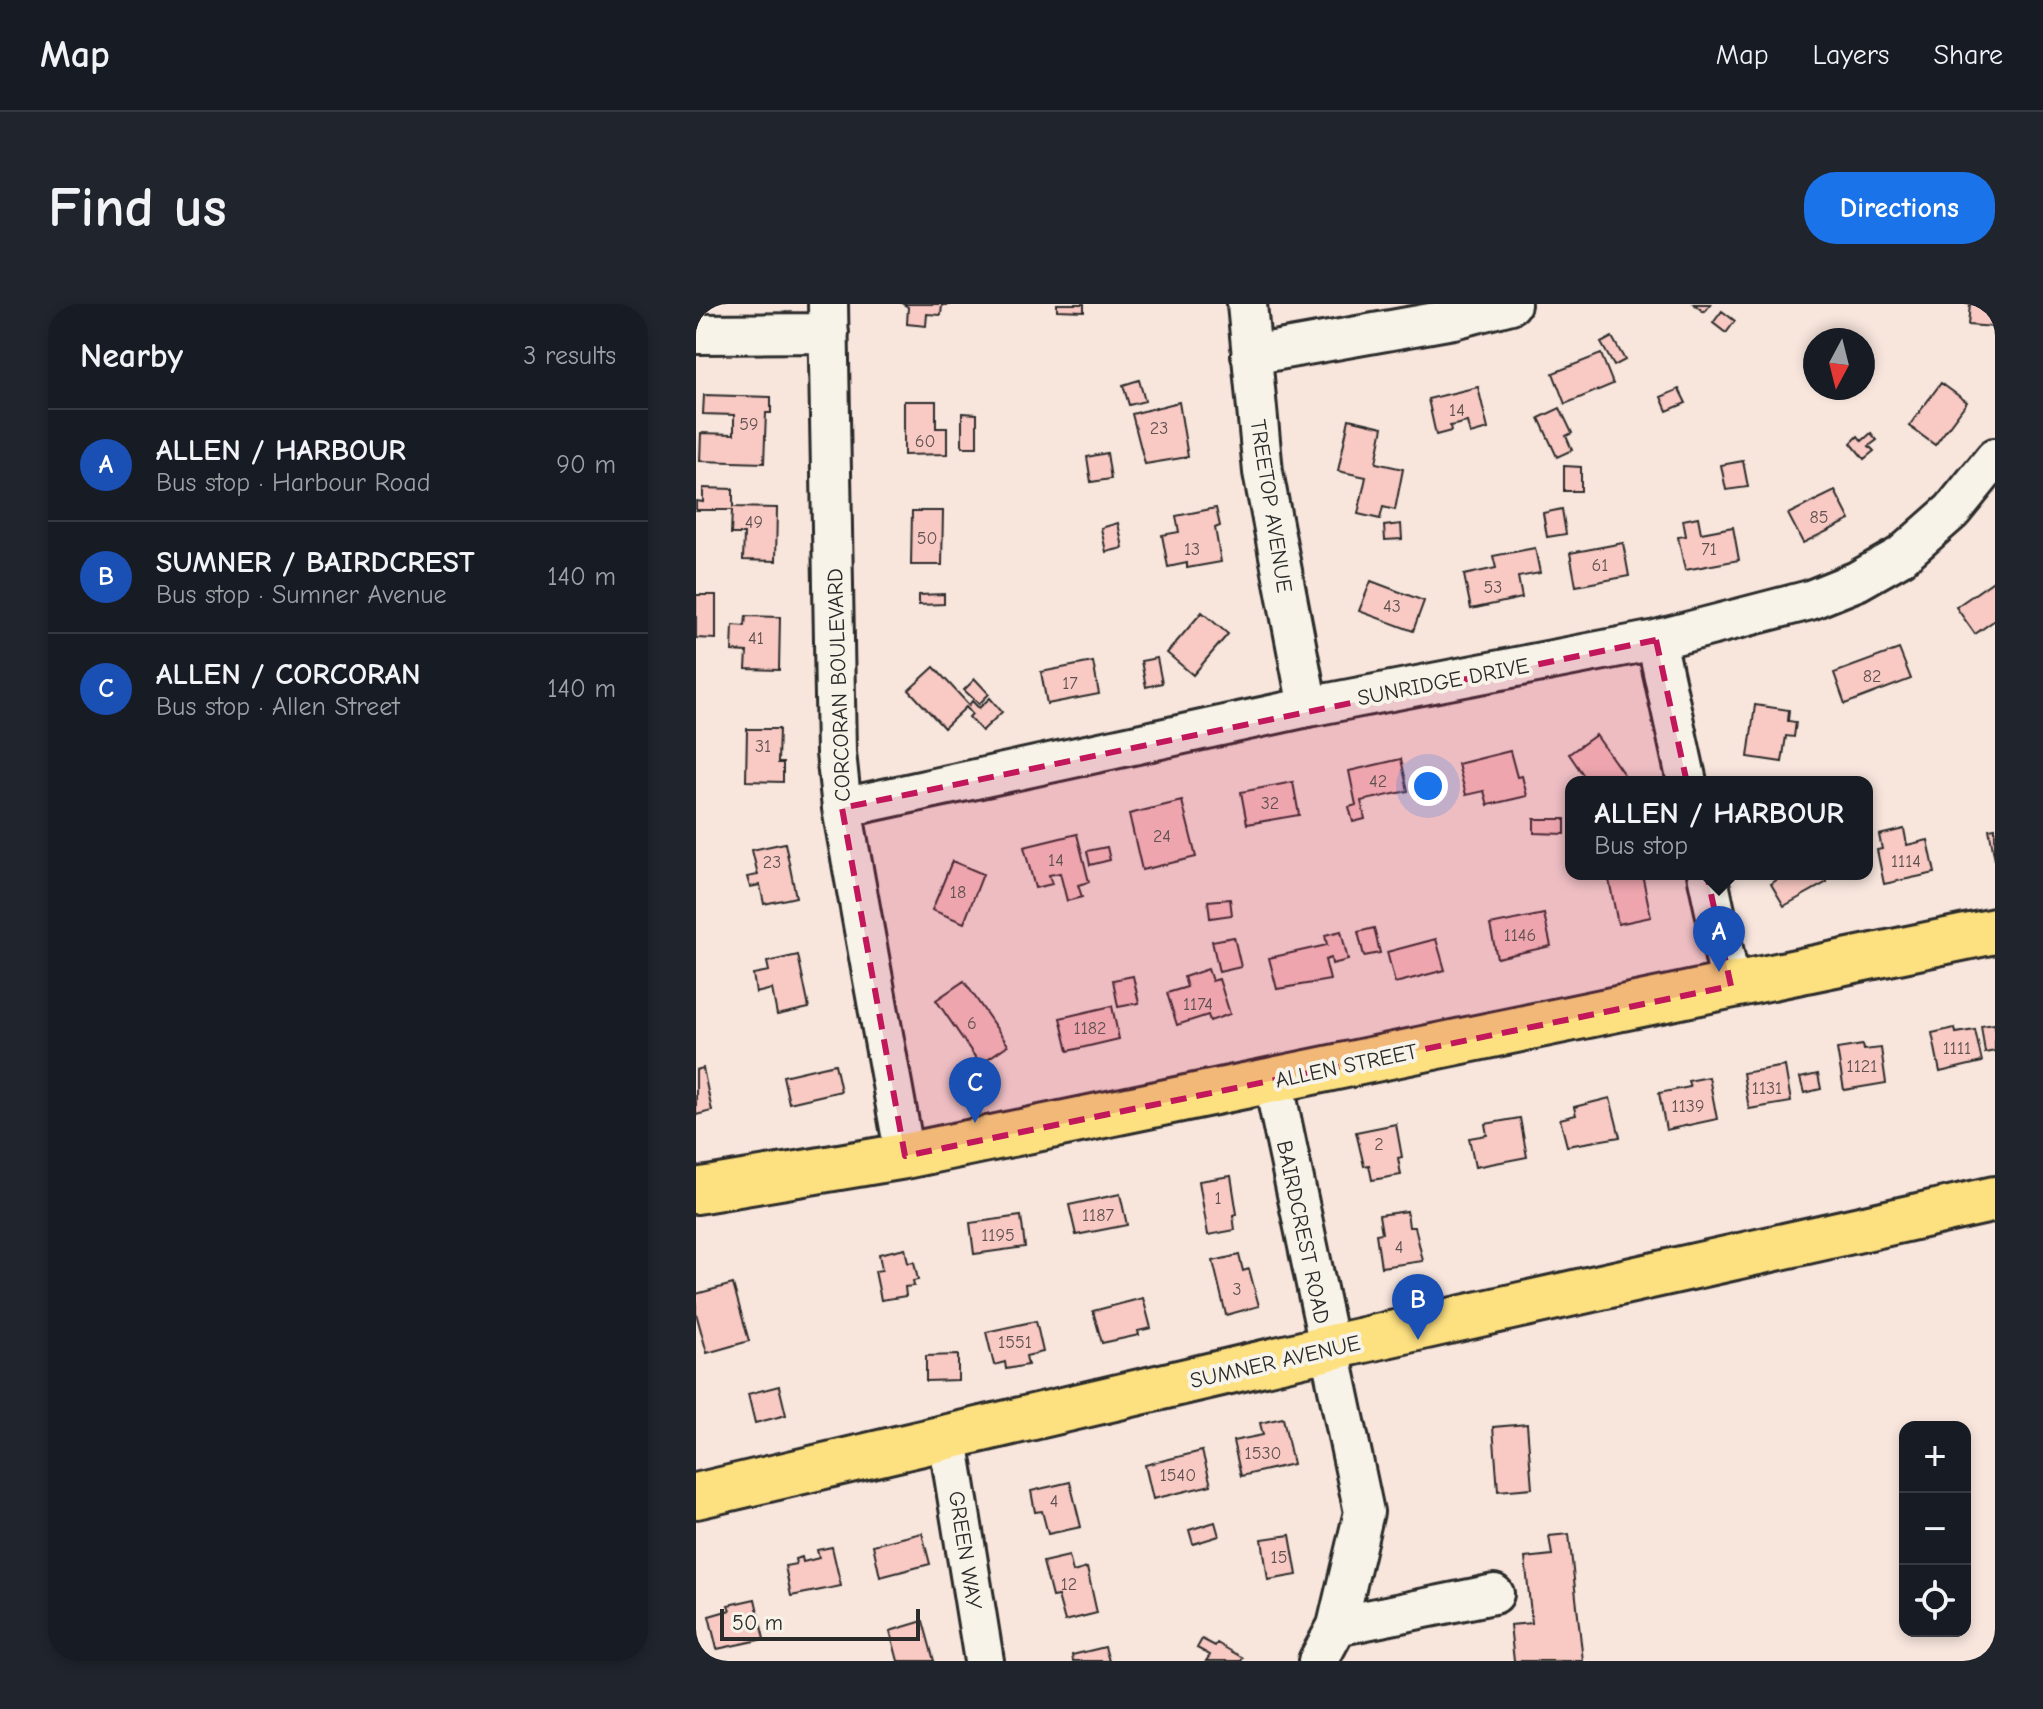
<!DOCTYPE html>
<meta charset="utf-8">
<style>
:root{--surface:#171b24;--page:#20242c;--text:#f1f3f6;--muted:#9ea1a6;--line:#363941;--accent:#1a73e8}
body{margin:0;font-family:"Comic Neue",sans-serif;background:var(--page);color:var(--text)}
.controls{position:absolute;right:24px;bottom:24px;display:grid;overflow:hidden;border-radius:16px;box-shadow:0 4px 12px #0003}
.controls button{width:72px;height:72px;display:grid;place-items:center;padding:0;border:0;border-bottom:2px solid var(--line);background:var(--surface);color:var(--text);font:40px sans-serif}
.compass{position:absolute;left:1107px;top:24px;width:72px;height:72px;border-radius:50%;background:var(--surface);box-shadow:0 4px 12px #0003;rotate:187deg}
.scale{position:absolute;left:24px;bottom:20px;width:200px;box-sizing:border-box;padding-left:8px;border:4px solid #2b2b2b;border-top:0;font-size:22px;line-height:28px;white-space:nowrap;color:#2b2b2b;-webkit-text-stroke:6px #f7f3e8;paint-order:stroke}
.you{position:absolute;left:732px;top:482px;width:28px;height:28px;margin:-20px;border:6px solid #fff;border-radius:50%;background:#1a73e8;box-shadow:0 0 0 12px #1a73e833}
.badge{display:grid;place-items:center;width:52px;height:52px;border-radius:50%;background:var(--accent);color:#fff;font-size:26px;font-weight:700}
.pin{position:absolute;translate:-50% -66px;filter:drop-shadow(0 2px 4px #0008)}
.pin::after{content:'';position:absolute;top:42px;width:28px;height:24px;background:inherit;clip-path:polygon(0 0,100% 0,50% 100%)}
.popup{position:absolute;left:869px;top:472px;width:308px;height:104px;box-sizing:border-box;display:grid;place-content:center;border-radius:16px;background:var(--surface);filter:drop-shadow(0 2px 6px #0005);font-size:26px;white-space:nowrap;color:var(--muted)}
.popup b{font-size:30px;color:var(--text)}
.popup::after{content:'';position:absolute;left:50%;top:100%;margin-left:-16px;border:16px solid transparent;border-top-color:var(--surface)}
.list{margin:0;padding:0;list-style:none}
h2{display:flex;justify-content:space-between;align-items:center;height:104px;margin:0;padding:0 32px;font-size:34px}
h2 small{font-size:26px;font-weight:400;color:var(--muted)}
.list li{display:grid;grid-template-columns:52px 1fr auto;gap:24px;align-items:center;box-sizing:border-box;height:112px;padding:0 32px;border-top:2px solid var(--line)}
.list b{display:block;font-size:30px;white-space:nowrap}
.list p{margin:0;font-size:26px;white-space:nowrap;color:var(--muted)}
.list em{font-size:26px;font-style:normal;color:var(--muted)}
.icon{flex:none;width:44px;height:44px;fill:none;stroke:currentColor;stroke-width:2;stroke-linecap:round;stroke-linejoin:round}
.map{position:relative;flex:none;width:1299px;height:1357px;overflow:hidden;border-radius:32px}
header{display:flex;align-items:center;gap:48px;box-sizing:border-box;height:112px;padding:0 40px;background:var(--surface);border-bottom:2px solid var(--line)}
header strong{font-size:38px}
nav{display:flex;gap:44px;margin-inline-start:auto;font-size:28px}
.intro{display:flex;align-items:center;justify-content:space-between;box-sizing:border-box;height:192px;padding:0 48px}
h1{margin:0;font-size:56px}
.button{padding:20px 36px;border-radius:32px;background:var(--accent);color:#fff;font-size:28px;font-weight:700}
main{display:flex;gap:48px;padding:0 48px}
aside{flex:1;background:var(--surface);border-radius:32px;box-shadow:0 4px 12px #0003}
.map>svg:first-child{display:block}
.building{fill:#f9c9c3;stroke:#2b2b2b;stroke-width:2}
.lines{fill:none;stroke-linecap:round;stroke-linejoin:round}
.minor-casing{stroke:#2b2b2b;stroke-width:44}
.major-casing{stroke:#2b2b2b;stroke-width:50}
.minor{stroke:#f7f3e8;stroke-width:38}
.major{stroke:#fde080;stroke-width:44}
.marked{fill:#c2185b;fill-opacity:0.2;stroke:#c2185b;stroke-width:6;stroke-dasharray:16 10;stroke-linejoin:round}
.labels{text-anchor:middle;stroke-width:8;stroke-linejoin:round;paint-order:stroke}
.number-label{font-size:18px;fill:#5e5251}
.street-label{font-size:22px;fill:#2b2b2b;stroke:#f7f3e8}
</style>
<header>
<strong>Map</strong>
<nav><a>Map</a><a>Layers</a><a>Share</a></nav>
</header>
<div class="intro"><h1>Find us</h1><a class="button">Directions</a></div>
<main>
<aside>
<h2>Nearby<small>3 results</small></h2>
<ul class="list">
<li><span class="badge" style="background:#1a4fb4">A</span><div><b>ALLEN / HARBOUR</b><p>Bus stop · Harbour Road</p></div><em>90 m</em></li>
<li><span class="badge" style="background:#1a4fb4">B</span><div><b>SUMNER / BAIRDCREST</b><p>Bus stop · Sumner Avenue</p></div><em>140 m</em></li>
<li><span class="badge" style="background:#1a4fb4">C</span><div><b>ALLEN / CORCORAN</b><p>Bus stop · Allen Street</p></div><em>140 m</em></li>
</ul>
</aside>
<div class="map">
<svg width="1299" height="1357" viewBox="0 0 1299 1357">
<rect width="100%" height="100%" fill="#f8e6dd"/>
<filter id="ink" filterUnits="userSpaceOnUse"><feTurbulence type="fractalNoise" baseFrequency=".0125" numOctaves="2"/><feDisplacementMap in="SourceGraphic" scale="16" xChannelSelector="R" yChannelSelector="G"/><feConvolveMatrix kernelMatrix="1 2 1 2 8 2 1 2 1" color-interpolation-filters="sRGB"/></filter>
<g filter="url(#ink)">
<!-- building -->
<path class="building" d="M207,0H253V1H246L245,11L231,10L230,22L211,20L212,3Z
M361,0H388V7L361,6Z
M998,0H1015L1008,8Z
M1274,0H1299V23L1272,21Z
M1026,7L1039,17L1030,29L1017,19Z
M916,33L929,56L918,62L905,39Z
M905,50L917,80L869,100L857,69Z
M443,76L449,97L433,101L427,81Z
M1245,79L1271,98L1239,141L1213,122Z
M782,83L792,125L774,130L771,118L754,122L755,127L740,131L732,95Z
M983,85L990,99L971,107L965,93Z
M8,91L75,93V109H70L68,159L4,157L5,129L38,130V111L7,110Z
M208,97H240V124H251V150L208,151Z
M483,98L492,153L449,160L436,110Z
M864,104L876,129L870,132L876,146L861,153L843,114Z
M266,109L281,110V143H266Z
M653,115L687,123L680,159L707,165L699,206L687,203L684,215L662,210L670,173L642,167Z
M1175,129L1181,136L1173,142L1178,147L1168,155L1155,139L1162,132L1166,137Z
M411,149L415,175L395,178L391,153Z
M1047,157L1052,183L1030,186L1025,161Z
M868,162L885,163V187H868Z
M7,184L37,185V203L81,204L80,257L47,256L48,230H35L36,206H0V197L7,198Z
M1139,187L1154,216L1107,239L1092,210Z
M520,204L524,222L519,224L525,258L491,264V259L472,263L466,231L483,228L480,212Z
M866,205L870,230L851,233L847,209Z
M216,207H247L246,261H215Z
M1002,213L1005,229L1037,223L1043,256L989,266L982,233L990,232L987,216Z
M422,219L427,244L410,248L405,224Z
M705,220L706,235L689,236L688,222Z
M927,239L933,272L880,282L874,249Z
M839,244L844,269L822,273L826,294L775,305L768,271L800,264L797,252Z
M1299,276V316L1279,330L1260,303Z
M675,277L728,297L717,327L663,307Z
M248,290V300L223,301V291Z
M0,291H20V335L0,334Z
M506,308L532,330L497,371L471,349Z
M50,312L84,313L83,366L50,365L51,348L36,347L37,321L49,322Z
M1203,345L1215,375L1149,400L1138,369Z
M461,354L466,379L450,383L445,357Z
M397,358L403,390L351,400L345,368Z
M238,363L273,401L276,397L283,404L294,394L306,408L286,427L273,413L276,410L270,403L248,424L213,386Z
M279,375L293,390L283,400L268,386Z
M1059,401L1093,406L1092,417L1100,418L1098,433L1090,432L1086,458L1052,453Z
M51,425H83L82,459H87V478L50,477Z
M900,431L931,475L926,478H880L888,472L873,450Z
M814,447L821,473L826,472L831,492L792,501L788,487L770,491L762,460Z
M705,455L712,487L665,497L669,515L657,518L653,503L660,501L653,467Z
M597,478L603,511L551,520L545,488Z
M486,497L500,553L446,566L433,510Z
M838,515H869V530L838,529Z
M1299,524V556L1293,525Z
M1208,525L1211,541L1232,536L1239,569L1188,580L1181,546L1186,545L1183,531Z
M381,530L393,578L382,581L386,593L371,597L364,569L353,571L356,580L339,584L328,543Z
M89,539L100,593L68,600L64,581L54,583L51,573L62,571L56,546Z
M411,543L414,556L394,561L391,547Z
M256,557L287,570L268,619L236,606Z
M946,570L955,613L922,620L912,571Z
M1089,570H1127L1131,578L1088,602L1075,580Z
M534,595L536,611L514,614L512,597Z
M848,610L855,642L801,654L794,621Z
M678,624L684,649L668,652L662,628Z
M645,627L652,656L636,660L635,654L629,656L634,676L581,685L573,654L631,641L629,631Z
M538,633L545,663L523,668L516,637Z
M740,635L749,666L699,679L691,648Z
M102,651L113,704L81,711L76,685L60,689L57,670L73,667L71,658Z
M512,665L516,677L523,675L534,710L514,717L512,711L481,721L471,689L491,683L488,673Z
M437,672L443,699L422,703L417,676Z
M268,677L312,741L284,760L240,696Z
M416,702L423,735L372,747L364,714Z
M1299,720V747L1289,749L1285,722Z
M1259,724L1260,729L1279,726L1286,758L1244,768L1236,729Z
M1167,741L1168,746L1185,744L1190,779L1148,786L1141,745Z
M139,760L145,787L93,799L87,772Z
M1089,762L1095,798L1053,805L1047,769Z
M7,764L16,807L0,811V766Z
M1122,770L1125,785L1108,789L1104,774Z
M1013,773L1021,815L970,826L963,789L994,783L992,777Z
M914,794L924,833L871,842L864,815L880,811L878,803Z
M824,814L831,853L779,863L773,834L791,831L789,820Z
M700,820L706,853L702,854L705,871L676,876L673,861L668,862L660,828Z
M535,872L541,910L537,911L539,926L512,931L503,877Z
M424,890L431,921L380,931L373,901Z
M711,907L713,923H719L727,957L685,963L680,930L686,929L683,911Z
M325,912L329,943L278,950L274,919Z
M209,944L212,959L218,958L222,976L217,977L218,982L209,983L210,992L185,996L179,967L186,966L183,950Z
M543,951L547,967L553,965L563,1002L530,1011L517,957Z
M37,980L53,1037L11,1049L0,1009V990Z
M447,994L455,1024L442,1027L443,1031L406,1039L397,1007Z
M340,1017L347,1048L330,1052L332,1061L310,1065L309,1058L298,1061L290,1028Z
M262,1051V1076L230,1077V1052Z
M83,1082L90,1111L59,1119L52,1090Z
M587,1114L597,1160L545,1172L537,1137L567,1131L564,1119Z
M831,1120L836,1184L802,1187L797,1123Z
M506,1147L515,1181L457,1195L449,1161Z
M374,1178L385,1223L352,1230L346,1207L339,1208L335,1187Z
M519,1218L523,1232L497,1240L493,1226Z
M226,1229L234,1260L184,1273L177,1241Z
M873,1230L887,1357H818L814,1321L836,1319L829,1254L856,1251L853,1232Z
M594,1231L601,1271L572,1276L566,1235Z
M136,1243L145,1282L95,1292L89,1262L100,1260L99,1255L106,1253L107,1258L123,1254L121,1246Z
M373,1252L377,1268L391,1264L401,1309L369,1317L362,1292L356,1293L347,1258Z
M59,1295L68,1335L21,1345L13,1312L34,1306L32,1301Z
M227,1317L238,1357H202L194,1327Z
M506,1335L519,1342L521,1339L547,1354L545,1357H510L514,1351L501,1344Z
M409,1343L413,1357H377L376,1351Z"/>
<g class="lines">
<!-- minor casing -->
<g class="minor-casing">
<path id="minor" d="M132,0L140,449L146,504L209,852
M551,0L567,168L612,403
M0,30L133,29
M555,51L757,15L815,0
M960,336L991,478
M146,504L612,403L960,336L1114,296L1161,277L1205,252L1256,207L1299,154
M1011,570L1035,682
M577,776L668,1208L641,1322L622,1357
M252,1135L288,1357
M641,1322L798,1290"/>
</g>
<!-- major casing -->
<g class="major-casing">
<path id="major" d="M0,887L209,852L1299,627
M0,1192L632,1044L1299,895"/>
</g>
<!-- minor -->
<use href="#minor" class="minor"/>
<!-- major -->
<use href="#major" class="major"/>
</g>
</g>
<!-- marked area -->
<path class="marked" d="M960,336L1035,682L209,852L146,504Z"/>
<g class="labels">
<!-- number labels -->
<g class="number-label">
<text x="761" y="112">14</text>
<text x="53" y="126">59</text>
<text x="463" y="130">23</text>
<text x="229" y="143">60</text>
<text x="1123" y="219">85</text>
<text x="58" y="224">49</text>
<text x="231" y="240">50</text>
<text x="496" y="251">13</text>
<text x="1013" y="251">71</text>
<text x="904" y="267">61</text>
<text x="797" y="289">53</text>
<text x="696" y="308">43</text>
<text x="60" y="340">41</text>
<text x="1176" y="378">82</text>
<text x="374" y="385">17</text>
<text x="67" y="448">31</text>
<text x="682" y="483">42</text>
<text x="574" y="505">32</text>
<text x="466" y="538">24</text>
<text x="360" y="562">14</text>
<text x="1210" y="563">1114</text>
<text x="76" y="564">23</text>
<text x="262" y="594">18</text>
<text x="824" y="637">1146</text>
<text x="502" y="706">1174</text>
<text x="276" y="725">6</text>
<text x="394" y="730">1182</text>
<text x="1261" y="750">1111</text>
<text x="1166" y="768">1121</text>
<text x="1071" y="790">1131</text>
<text x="992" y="808">1139</text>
<text x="683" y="846">2</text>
<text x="522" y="900">1</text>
<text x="402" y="917">1187</text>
<text x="302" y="937">1195</text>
<text x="703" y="949">4</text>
<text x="541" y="991">3</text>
<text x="319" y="1044">1551</text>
<text x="567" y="1155">1530</text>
<text x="482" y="1177">1540</text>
<text x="358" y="1203">4</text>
<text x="583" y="1259">15</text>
<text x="373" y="1286">12</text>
</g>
<!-- street labels -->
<g class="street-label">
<text transform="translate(576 202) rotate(81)" y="8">TREETOP AVENUE</text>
<text transform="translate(747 377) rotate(-11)" y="8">SUNRIDGE DRIVE</text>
<text transform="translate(142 381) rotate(-92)" y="8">CORCORAN BOULEVARD</text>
<text transform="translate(650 761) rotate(-12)" y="8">ALLEN STREET</text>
<text transform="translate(608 928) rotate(78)" y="8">BAIRDCREST ROAD</text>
<text transform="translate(579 1057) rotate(-13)" y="8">SUMNER AVENUE</text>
<text transform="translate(270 1246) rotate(81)" y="8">GREEN WAY</text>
</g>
</g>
</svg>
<div class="controls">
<button>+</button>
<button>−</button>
<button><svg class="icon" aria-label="locate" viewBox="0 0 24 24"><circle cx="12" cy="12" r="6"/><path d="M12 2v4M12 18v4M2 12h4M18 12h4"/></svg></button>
</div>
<svg class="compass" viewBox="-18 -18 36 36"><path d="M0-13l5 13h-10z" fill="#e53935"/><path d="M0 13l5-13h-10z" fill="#9ea1a6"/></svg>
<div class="scale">50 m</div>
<div class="you"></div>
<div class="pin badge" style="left:1023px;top:668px;background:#1a4fb4">A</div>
<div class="popup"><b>ALLEN / HARBOUR</b>Bus stop</div>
<div class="pin badge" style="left:722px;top:1036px;background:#1a4fb4">B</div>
<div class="pin badge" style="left:279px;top:819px;background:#1a4fb4">C</div>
</div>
</main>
